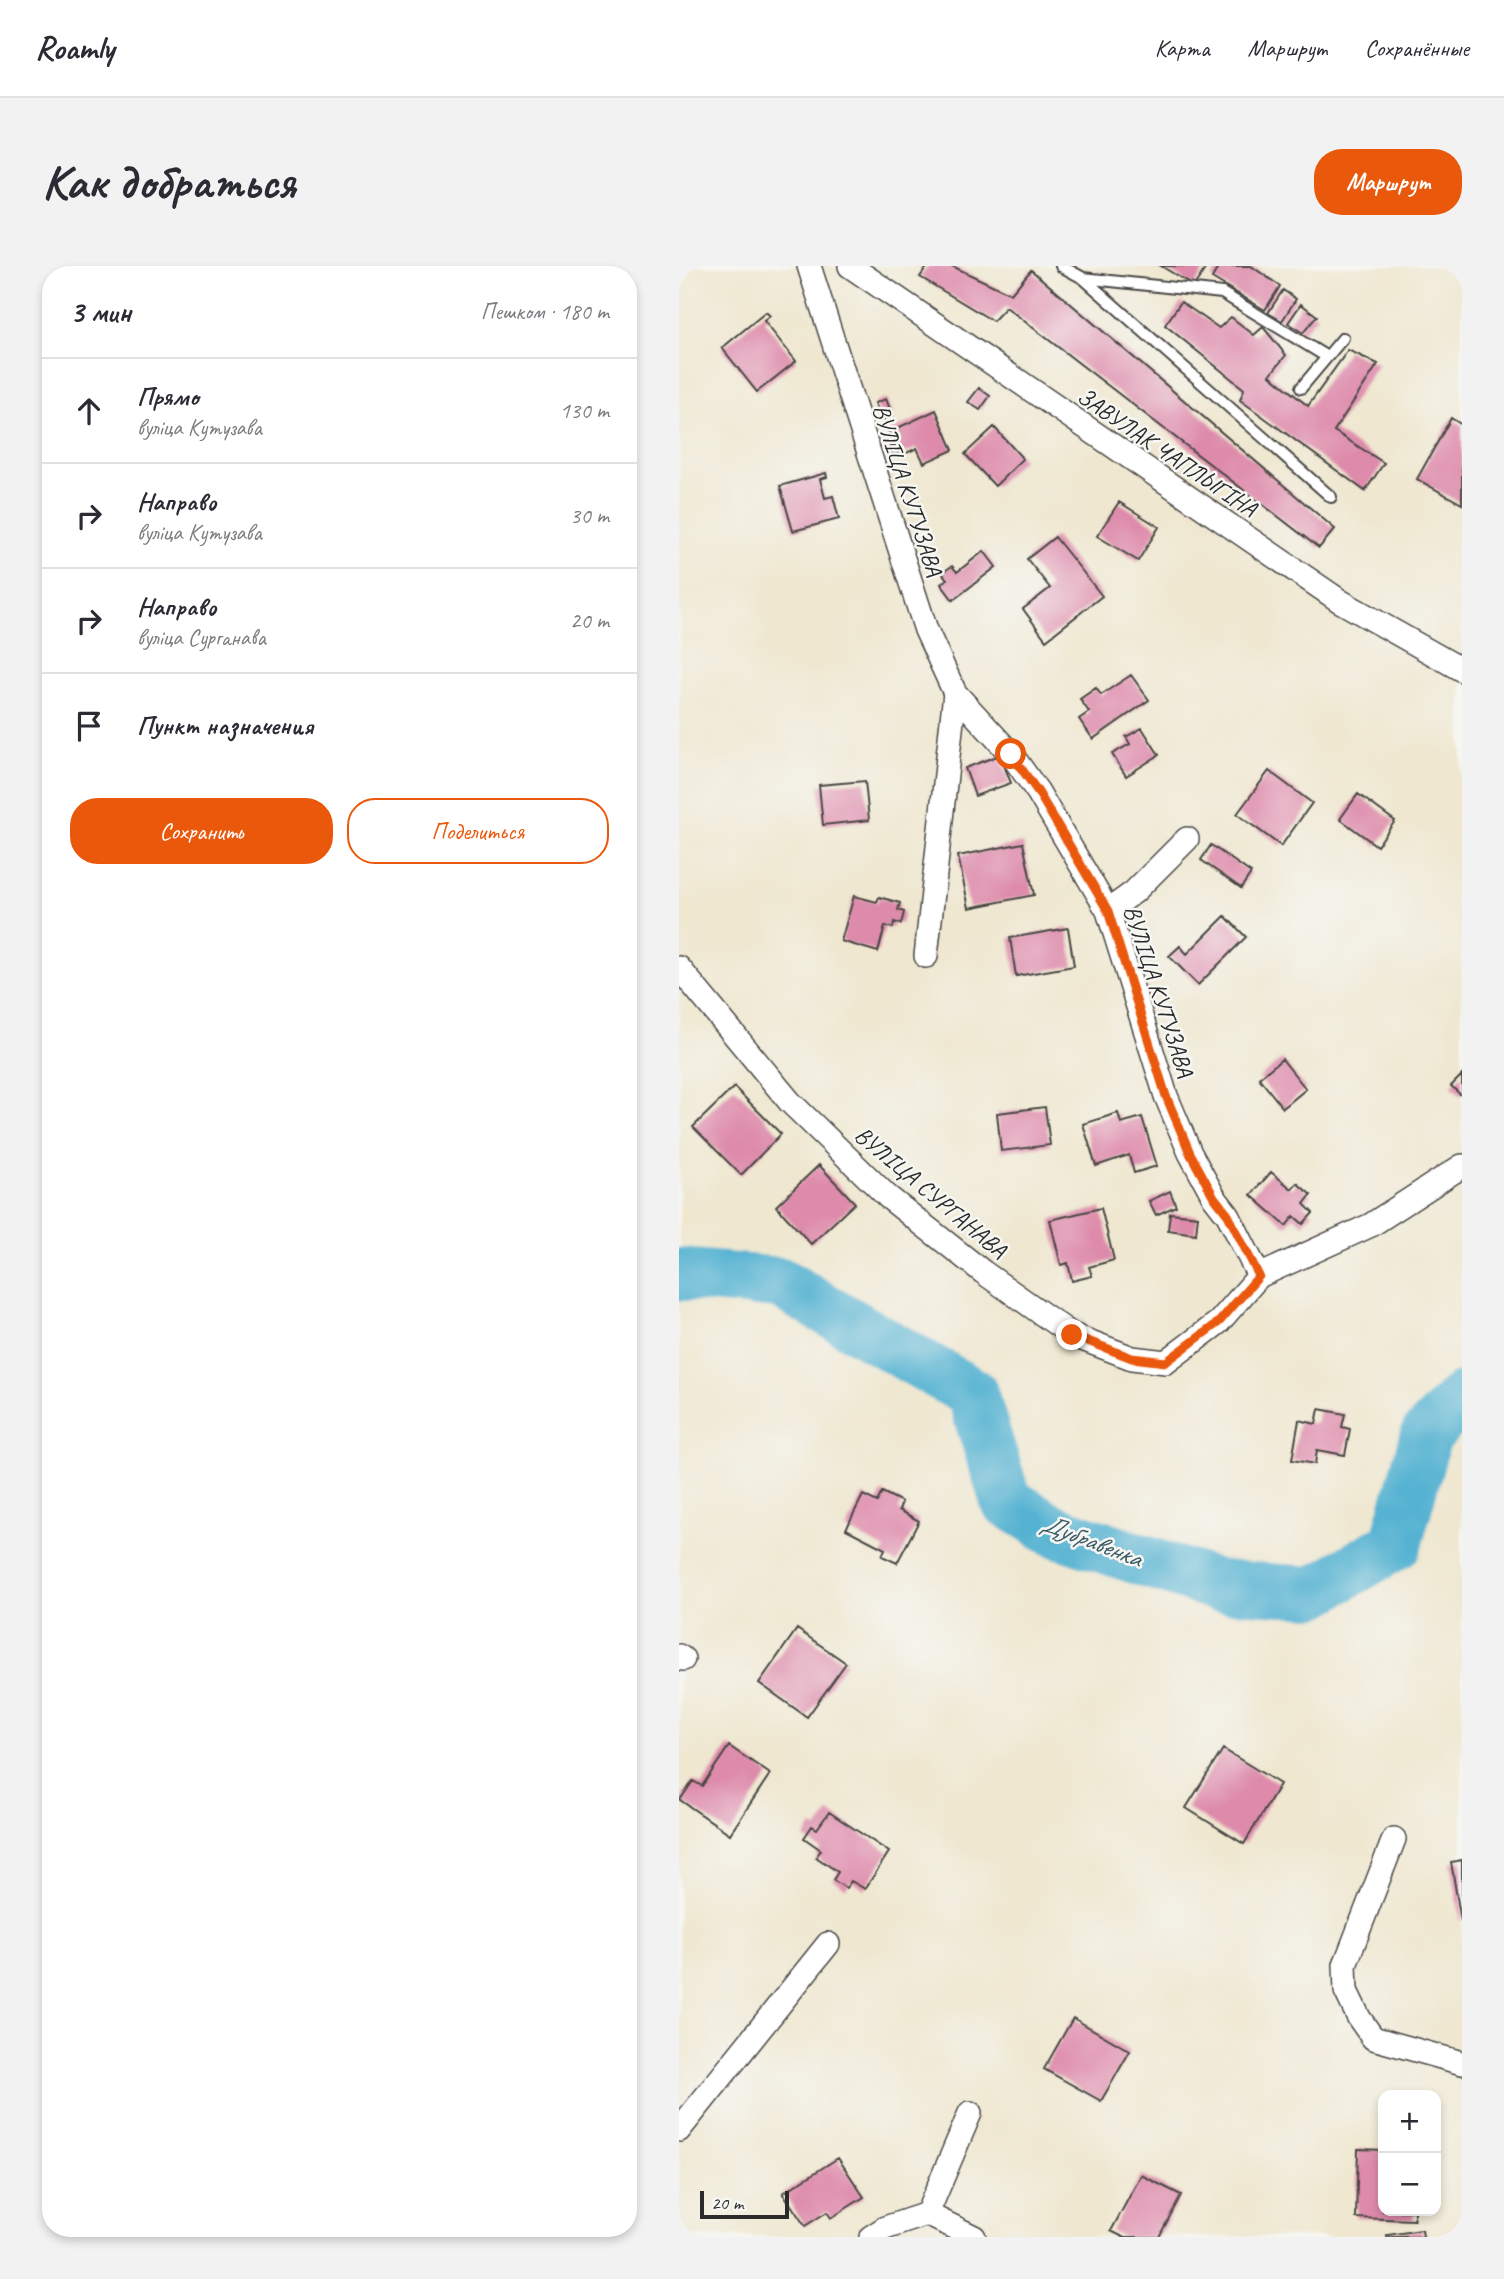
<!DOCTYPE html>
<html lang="ru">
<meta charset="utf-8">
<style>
:root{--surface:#fff;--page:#f2f2f3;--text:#2b2b33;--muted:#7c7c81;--line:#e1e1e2;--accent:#ea580c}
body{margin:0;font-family:Caveat,sans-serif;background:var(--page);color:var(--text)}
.controls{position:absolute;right:21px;bottom:21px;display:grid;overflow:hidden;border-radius:14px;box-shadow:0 4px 10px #0003}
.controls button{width:63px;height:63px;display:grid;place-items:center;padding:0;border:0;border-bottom:2px solid var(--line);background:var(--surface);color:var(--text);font:35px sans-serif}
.scale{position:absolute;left:21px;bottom:18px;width:89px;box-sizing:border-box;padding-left:7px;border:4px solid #2b2b2b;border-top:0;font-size:19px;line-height:24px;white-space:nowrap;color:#2b2b2b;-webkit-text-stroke:5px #f6f6f2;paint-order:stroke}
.stop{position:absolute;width:21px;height:21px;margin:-16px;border:5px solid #ea580c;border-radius:50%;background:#fff}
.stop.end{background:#ea580c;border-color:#fff;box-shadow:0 2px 7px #0008}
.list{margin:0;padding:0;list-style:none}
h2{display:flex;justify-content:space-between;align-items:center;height:91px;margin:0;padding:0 28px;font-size:30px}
h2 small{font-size:23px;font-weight:400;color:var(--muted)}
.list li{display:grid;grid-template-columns:46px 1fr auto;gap:21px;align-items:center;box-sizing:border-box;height:105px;padding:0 28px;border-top:2px solid var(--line)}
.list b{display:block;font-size:26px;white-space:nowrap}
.list p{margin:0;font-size:23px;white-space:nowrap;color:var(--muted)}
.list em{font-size:23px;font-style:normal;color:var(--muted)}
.actions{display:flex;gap:14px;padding:21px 28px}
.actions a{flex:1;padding:16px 0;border:2px solid var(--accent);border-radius:28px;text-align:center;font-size:24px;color:var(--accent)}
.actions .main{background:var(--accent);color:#fff}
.icon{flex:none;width:38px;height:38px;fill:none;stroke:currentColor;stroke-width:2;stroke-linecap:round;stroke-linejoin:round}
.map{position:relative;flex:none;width:783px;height:1971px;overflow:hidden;border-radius:28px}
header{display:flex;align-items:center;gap:42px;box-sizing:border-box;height:98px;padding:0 35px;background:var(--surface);border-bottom:2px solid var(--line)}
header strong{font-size:33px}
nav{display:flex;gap:38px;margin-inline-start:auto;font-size:24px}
.intro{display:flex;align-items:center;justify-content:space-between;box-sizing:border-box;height:168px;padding:0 42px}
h1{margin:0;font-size:49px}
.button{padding:18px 32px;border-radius:28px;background:var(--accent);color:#fff;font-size:24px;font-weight:700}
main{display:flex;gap:42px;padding:0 42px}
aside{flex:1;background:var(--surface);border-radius:28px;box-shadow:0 4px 10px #0003}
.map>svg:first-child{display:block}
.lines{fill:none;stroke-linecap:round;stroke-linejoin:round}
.river{stroke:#54b2d2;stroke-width:52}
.building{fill:#de8bab}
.service-casing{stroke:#484744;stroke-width:14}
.minor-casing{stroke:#484744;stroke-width:26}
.service{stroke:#fff;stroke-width:10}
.minor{stroke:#fff;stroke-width:23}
.route{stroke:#ea580c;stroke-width:9}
.labels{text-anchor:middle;stroke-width:5;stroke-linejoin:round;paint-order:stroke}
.street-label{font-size:24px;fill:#2b2b2b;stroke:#f6f6f2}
.water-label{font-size:26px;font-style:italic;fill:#395a65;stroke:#f6f6f2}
</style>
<header>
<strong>Roamly</strong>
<nav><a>Карта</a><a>Маршрут</a><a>Сохранённые</a></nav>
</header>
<div class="intro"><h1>Как добраться</h1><a class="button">Маршрут</a></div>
<main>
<aside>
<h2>3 мин<small>Пешком · 180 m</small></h2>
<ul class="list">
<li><svg class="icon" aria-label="ahead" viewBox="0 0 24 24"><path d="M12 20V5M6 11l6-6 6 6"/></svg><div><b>Прямо</b><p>вуліца Кутузава</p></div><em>130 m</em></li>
<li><svg class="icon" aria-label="right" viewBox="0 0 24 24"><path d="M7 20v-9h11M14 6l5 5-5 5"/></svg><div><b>Направо</b><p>вуліца Кутузава</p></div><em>30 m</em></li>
<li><svg class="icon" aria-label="right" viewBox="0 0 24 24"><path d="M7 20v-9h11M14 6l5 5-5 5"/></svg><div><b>Направо</b><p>вуліца Сурганава</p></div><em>20 m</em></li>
<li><svg class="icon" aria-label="arrive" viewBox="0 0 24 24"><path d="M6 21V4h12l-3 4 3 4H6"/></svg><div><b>Пункт назначения</b></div></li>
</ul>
<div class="actions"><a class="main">Сохранить</a><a>Поделиться</a></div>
</aside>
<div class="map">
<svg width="783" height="1971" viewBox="0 0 783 1971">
<rect width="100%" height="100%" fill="#f6f6f2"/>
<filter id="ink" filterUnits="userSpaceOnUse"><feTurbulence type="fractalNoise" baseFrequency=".0143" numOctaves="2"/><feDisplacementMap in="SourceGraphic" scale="14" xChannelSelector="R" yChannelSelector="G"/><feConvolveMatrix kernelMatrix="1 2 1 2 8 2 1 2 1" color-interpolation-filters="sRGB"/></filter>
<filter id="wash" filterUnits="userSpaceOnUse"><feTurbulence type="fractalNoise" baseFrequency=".00686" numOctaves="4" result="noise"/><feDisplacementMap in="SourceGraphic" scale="28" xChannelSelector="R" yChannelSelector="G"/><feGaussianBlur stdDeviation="1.57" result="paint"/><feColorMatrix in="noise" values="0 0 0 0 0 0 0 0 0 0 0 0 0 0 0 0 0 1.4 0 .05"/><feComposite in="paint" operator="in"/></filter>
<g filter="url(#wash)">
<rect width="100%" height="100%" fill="#efe7d0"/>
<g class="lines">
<!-- river -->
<path class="river" d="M0,1008L101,1017L293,1127L327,1235L376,1265L540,1320L635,1326L717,1278L747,1169L783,1132"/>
</g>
<g id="blocks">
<!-- building -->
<path class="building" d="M249,0H273L332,28L352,4L656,263L640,282L327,41L314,55L241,11Z
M482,0H528L515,20Z
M540,0H572L601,20L586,44L533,12Z
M604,24L617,33L603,55L589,47Z
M502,36L540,62L552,51L575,69L584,61L607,89L591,109L629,140L669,84L699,98L655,165L705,197L686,225L561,134L565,123L486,59Z
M622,38L638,50L624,67L609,57Z
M87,46L91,50L85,55L117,95L78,126L43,82Z
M300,122L311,130L301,144L289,136Z
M207,133L214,150L203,154L196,137Z
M257,144L274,184L245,197L238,182L221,190L219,186L214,189L211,181L216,179L210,166Z
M772,152L783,159V238L738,213Z
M315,161L344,193L316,220L286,188Z
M147,207L148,211L141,213L146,232L154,230L160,253L114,265L101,220Z
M440,236L480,261L459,295L418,270Z
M376,271L423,330L367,374L344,343L371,322L348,293Z
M305,285L317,301L274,334L262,318L268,313L263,307L273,300L278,306Z
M452,409L470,434L414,473L400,453L410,446L401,433L417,422L422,429Z
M463,462L480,489L447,510L433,488L451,478L447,471Z
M321,489L332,517L296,530L286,502Z
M590,505L633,537L602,580L558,548Z
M186,515L190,554L144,559L140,519Z
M679,528L716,555L698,580L661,553Z
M344,577L355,629L290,642L279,590Z
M532,579L572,607L562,622L522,594Z
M175,630L198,636L200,631L221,637L219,644L225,646L222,658L215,656L214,662L206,660L199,686L162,675Z
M546,650L567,671L519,719L490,690L501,680L508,688Z
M389,662L395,700L337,710L331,672Z
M603,793L627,823L604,842L580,812Z
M783,809V830L772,820Z
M55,821L102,868L62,909L14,861Z
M366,841L371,879L322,885L318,847Z
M439,847L442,857L463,851L478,900L455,907L450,889L417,900L404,858Z
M140,899L176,937L132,978L97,940Z
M592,906L613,923L618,917L632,929L625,938L634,947L624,958L615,950L607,960L572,929Z
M491,925L497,940L477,949L470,935Z
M422,942L435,994L410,1001L413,1010L393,1015L389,997L382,999L371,954Z
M491,947L519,950L517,968L489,964Z
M640,1143L666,1148L663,1161L671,1163L666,1189L638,1184L636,1198L613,1194L620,1154L637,1158Z
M203,1226L223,1236L220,1244L240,1255L218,1297L203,1290L206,1283L167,1263L184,1229L198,1236Z
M118,1363L167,1397L128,1451L80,1417Z
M50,1480L91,1508L51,1568L1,1534L14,1515L23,1520Z
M544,1483L601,1518L565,1578L507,1542Z
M150,1546L210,1586L186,1623L172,1615L167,1622L154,1614L159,1606L137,1591L142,1584L125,1572L133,1560L138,1563Z
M783,1594V1655H782L772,1596Z
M394,1752L451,1785L422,1835L365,1803Z
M679,1883L704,1884V1945H735V1954L677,1952Z
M159,1892L185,1931L152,1952L148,1946L126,1960L104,1927Z
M462,1909L502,1929L480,1971H444L432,1965Z
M743,1964L744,1971H708V1969Z"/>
</g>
</g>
<g filter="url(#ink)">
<use href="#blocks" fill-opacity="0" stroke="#484744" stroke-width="2"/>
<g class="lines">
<!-- service casing -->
<g class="service-casing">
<path id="service" d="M382,0L404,12L652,231
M404,12L543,27L648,91
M622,122L664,72"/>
</g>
<!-- minor casing -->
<g class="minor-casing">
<path id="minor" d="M171,0L661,335L783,404
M429,645L455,626L508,573
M247,690L276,427
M0,702L111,836L209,931L304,1006L393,1069L453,1092L487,1096L540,1056L580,1010L549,949L535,931L511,887L487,830L429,645L359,526L332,488L276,427L247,364L130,0
M580,1010L692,959L783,900
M0,1390L4,1393
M715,1573L666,1699L667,1725L680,1752L694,1772L783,1797
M0,1864L149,1678
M248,1948L291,1847
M192,1971L206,1962L248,1948L295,1971"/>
</g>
<!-- service -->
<use href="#service" class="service"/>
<!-- minor -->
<use href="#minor" class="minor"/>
</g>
</g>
<g class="lines" filter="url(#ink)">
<!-- route -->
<path class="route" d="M332,488L359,526L429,645L487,830L511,887L535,931L549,949L580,1010L540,1056L487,1096L453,1092L393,1069"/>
</g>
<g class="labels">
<!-- street labels -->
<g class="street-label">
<text transform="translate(488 186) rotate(34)" y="8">ЗАВУЛАК ЧАПЛЫГІНА</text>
<text transform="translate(229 224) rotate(72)" y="8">ВУЛІЦА КУТУЗАВА</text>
<text transform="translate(480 725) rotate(72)" y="8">ВУЛІЦА КУТУЗАВА</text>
<text transform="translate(252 926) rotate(40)" y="8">ВУЛІЦА СУРГАНАВА</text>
</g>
<!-- water labels -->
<g class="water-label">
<text transform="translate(413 1274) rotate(21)" y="9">Дубравенка</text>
</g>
</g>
</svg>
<div class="controls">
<button>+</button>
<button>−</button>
</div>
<div class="scale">20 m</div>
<div class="stop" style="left:332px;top:488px"></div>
<div class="stop end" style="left:393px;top:1069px"></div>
</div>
</main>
